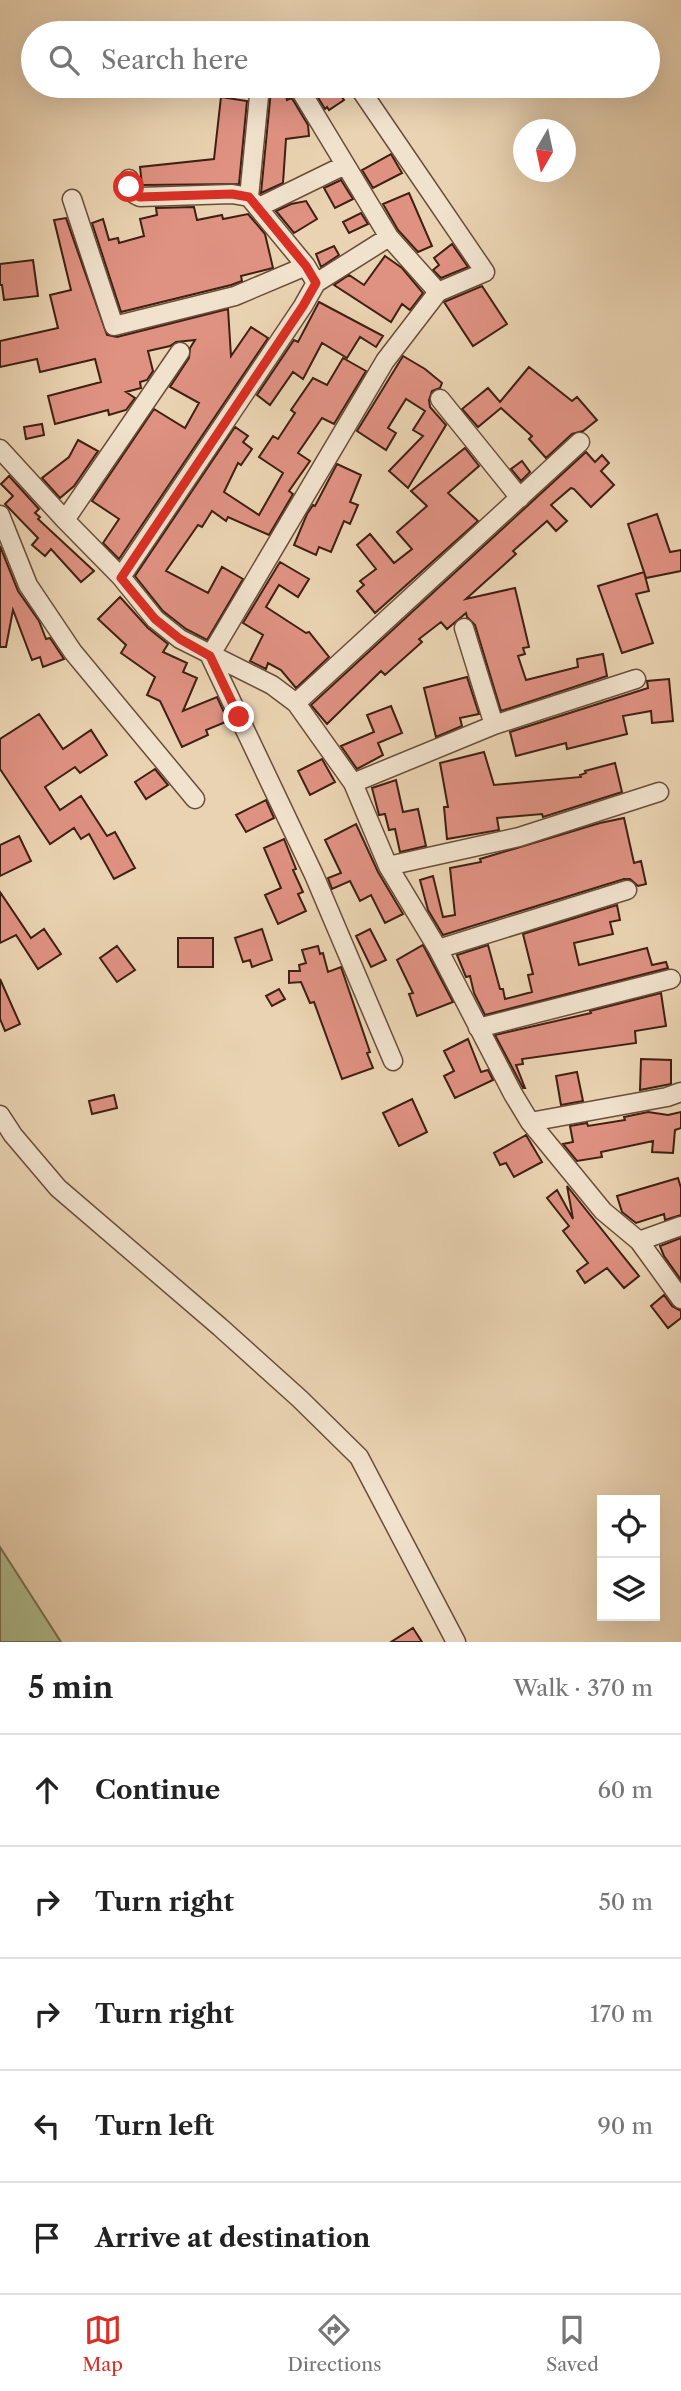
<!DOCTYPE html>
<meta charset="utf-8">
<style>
:root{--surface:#fff;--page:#f6f6f6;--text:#222;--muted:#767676;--line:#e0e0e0;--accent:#d93025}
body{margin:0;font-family:"Libre Caslon Text",serif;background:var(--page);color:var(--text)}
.controls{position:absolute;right:21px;bottom:21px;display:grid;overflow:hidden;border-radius:0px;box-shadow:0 7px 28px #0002}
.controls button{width:63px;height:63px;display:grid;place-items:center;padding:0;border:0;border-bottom:2px solid var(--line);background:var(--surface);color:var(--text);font:35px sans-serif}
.compass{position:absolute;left:513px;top:119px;width:63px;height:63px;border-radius:50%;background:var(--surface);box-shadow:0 7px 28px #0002;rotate:189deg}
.stop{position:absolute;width:21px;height:21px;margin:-16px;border:5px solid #d93025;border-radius:50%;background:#fff}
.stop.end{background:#d93025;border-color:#fff;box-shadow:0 2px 7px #0008}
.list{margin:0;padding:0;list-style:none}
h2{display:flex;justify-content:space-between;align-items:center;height:91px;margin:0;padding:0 28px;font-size:30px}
h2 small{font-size:23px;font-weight:400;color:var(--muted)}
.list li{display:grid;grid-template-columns:46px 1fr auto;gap:21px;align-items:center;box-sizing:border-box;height:112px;padding:0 28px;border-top:2px solid var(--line)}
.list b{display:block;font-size:26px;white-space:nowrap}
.list em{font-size:23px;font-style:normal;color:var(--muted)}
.icon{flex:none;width:38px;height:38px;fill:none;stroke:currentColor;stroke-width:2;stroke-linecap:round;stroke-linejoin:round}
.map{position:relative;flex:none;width:681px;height:1642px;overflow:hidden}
.search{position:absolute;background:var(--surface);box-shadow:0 7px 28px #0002;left:21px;right:21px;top:21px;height:77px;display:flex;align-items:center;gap:18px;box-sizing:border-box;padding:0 24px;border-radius:38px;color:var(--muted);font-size:26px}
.sheet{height:651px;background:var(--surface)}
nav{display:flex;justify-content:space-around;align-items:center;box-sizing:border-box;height:98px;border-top:2px solid var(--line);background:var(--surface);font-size:19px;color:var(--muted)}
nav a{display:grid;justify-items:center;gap:4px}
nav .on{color:var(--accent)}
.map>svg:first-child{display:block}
.green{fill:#b0be91;stroke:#786f51;stroke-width:2}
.building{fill:#df9182;stroke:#3f2011;stroke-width:2}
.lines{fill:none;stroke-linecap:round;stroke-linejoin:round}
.minor-casing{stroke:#6a4d39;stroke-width:21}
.minor{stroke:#f1e2cd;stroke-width:18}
.route{stroke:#d93025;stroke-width:9}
</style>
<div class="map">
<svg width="681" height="1642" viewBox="0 0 681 1642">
<rect width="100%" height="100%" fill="#ead3b2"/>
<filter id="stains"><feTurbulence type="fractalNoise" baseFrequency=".00286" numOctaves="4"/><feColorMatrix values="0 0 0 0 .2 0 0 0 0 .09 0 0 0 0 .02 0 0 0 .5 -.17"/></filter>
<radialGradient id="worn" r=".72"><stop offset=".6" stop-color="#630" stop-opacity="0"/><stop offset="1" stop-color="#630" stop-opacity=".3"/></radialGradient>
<!-- green -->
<path class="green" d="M0,1547L61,1642H0Z"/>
<!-- building -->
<path class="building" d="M311,86H334L344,100L329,110L327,107L325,109Z
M284,89L287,100L291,98L293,100L308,125L309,136L286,139L283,183L261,193L271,90Z
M221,97L247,101L239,184L142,185L140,167L214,159Z
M391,154L402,173L373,188L362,170Z
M341,180L353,199L335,208L324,188Z
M409,193L432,246L418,252L398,230L383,204Z
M306,201L317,219L294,233L276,211L291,204Z
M194,207L197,220L222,215L223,219L248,214L265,234L273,268L241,276L242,281L231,285L121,312L92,223L103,219L109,240L118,238L119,243L144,236L140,219L157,215L156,208Z
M361,213L368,224L349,233L343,222Z
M66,218L107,335L117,337L228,309L231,356L251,327L268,338L119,559L103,543L119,519L92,501L154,409L185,428L199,403L170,387L189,358L190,348L195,340L176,342L170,346L148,351L153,371L147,380L140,382L141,388L126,392L135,398L126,410L109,415L108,410L55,424L48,396L101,382L95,359L40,372L37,359L0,367V341L58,328L50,295L71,290L54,220Z
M452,244L468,267L441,278L433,270L439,265L434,258Z
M334,246L339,255L321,267L316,254Z
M385,256L402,268L423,293L410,310L402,304L391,322L334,285L349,275L364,285Z
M33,260L38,296L4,300L2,285H0V264Z
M482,286L507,324L473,346L444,302Z
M319,302L383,336L376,347L360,337L347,358L322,343L303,379L293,372L270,405L257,395L294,340L298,342Z
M403,356L425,369L442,383L440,388L432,391L429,400L430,407L446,425L408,488L389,471L423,436L413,430L425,411L406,399L388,428L396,433L386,450L357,431Z
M343,358L366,371L334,424L322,418L298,453L310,461L289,491L293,494L269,535L228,517L226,521L212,511L202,527L198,525L166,571L208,593L222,567L243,579L207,640L186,629L163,611L135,576L235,427L248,436L243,442L252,449L241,465L238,463L224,492L259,515L283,473L259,457L273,436L278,439L295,413L291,410L313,378L327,385Z
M529,367L572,401L577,397L597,420L583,431L572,434L546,458L529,439L532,436L501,408L478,427L462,409L488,388L500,402Z
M42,424L44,435L26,439L24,427Z
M78,440L98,451L74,486L60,498L42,478L69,457Z
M465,448L479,466L448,493L478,521L375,613L357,591L364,585L360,581L376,569L357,545L370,534L394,563L412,549L397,532L427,506L411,491Z
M586,452L595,462L602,455L609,463L601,471L614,485L591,507L574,489L571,488L551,505L567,521L556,531L547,521L513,551L516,554L466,599L515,588L529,647L523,648L525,654L518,656L526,680L578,667L577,659L603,654L607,676L501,711L475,625L467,617L466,613L447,629L441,622L419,639L422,642L385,675L381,671L327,724L311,705Z
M522,461L530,472L521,481L511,469Z
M337,464L361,475L350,502L358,505L350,524L344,521L331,552L319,547L316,555L294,545L307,514L313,505L315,506Z
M9,476L39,509L35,513L40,517L38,519L94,571L81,582L51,549L45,556L32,545L38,538L5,504L13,496L1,484Z
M657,514L670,552L681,550V571L646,578L628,524Z
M0,546L18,591L39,621L46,639L50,638L64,659L43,667L40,657L32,660L13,610L6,647H0Z
M280,562L309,579L298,597L279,585L266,607L306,633L309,632L329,657L296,688L281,670L268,663L266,669L250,661L263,635L243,623Z
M644,572L649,591L636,594L653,643L622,653L598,586Z
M120,597L148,628L168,644L163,652L187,663L183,672L197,678L183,711L217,697L228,721L206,730L208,735L182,747L160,701L147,695L155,677L121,653L126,645L98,619Z
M467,677L479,714L460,718L462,726L436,737L424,688Z
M669,679L673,721L652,723L651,711L623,716L627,734L567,749L566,743L516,756L510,732L648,688L647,681Z
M391,706L402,733L378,743L383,755L357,769L341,746L374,732L367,715Z
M39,714L63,749L91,730L107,755L80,773L75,767L45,787L60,810L81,796L107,836L115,832L135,868L114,879L89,834L81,839L74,828L50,844L0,769V739Z
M484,752L494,785L581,777L580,775L586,773L585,771L615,763L622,792L543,817L542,814L497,818L499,830L447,839L444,807H448L440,763Z
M322,759L335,782L310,795L298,771Z
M155,769L168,785L146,799L135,782Z
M396,780L403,812L418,809L426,846L400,852L395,829L389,830L385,814L379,815L372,788Z
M266,800L274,818L246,832L236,815Z
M624,818L634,863L641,861L646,884L638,886L630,879H624L443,935L428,910L420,880L433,876L443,917L455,915L450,868L481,862L480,859L600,823Z
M356,824L378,872L403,914L385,923L371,895L360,901L350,881L332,889L328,878L341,873L325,840Z
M19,836L31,861L0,876V845Z
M284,839L296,869L293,870L303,892L298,894L306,911L278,924L265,895L281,888L264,848Z
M0,892L31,938L44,929L61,954L38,969L16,935L0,943Z
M617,905L620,920L610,922L613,934L574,943L579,965L647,948L652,965L666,962L668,968L485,1015L474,993L470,976L466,977L457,955L488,945L500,989H503L505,999L532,992L528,975L533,974L523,934Z
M262,929L272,960L252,967L250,960L243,962L235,938Z
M370,929L386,960L371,967L356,936Z
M178,938H213V967H178Z
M423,945L453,1002L417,1016L409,994L413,993L397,960Z
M117,946L135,970L117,982L100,958Z
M318,946L320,954L323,953L328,972L341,967L370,1052L367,1053L373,1068L342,1079L314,1002L310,1003L301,982L289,983V971H300L299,965L306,963L302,950Z
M0,979L20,1024L5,1031L0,1019Z
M279,989L285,999L272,1006L266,996Z
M661,993L666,1026L635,1031L636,1043L522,1059L523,1064L516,1065L525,1088H523L495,1035L591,1013L590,1011Z
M468,1039L481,1072L488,1070L493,1080L455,1098L444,1076L454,1071L444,1051Z
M641,1059L671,1060V1084L640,1090Z
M577,1072L583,1101L561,1105L556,1076Z
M114,1095L117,1108L92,1114L89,1101Z
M412,1099L427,1132L399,1146L383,1113Z
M648,1112L668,1115L681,1112V1128L675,1130L673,1153L652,1152L653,1141L601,1152L602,1157L577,1161L563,1144L573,1142L570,1126L587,1123L588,1126L625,1120L624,1117Z
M526,1135L542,1162L514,1177L506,1163L500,1165L494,1153Z
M678,1178L681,1188V1215L665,1220L664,1214L636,1223L622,1212L617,1196Z
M567,1186L639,1276L624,1288L607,1268L585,1283L577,1271L588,1263L563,1231L569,1226L547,1198L557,1190L573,1219Z
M681,1238V1280L664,1256L660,1246Z
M664,1295L672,1306L681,1311V1318L668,1328L651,1306Z
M413,1628L422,1642H391Z"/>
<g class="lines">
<!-- minor casing -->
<g class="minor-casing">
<path id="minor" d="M295,86L302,93L389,237
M358,86L485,272L438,292
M249,197L260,86
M72,199L114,326L235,296L306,266
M259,207L345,165
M316,283L389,237L438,292L385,361L210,656L314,875L393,1061
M440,399L520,498
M0,449L65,520L121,577L155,619L180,639L272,685L296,703L353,783L388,866L438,949L513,1094L530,1122L603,1211L639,1241L681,1299
M0,515L28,585L73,652L195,799
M65,520L180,352
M121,577L303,306L316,283L306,266L249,197L232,194L140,197C130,193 129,188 129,179
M464,628L494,725
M296,703L580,442
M353,783L494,725L636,679
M388,866L519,837L659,792
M438,949L627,890
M478,1028L671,979
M0,1115L13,1135L58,1188L220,1327L300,1399L359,1457L456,1642
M530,1122L667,1097L681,1092
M639,1241L681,1226"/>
</g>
<!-- minor -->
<use href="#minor" class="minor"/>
</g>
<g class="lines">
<!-- route -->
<path class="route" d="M129,187L133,194L140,197L232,194L249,197L306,266L316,283L303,306L121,578L155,619L180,639L210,656L239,717"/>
</g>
<rect width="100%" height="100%" filter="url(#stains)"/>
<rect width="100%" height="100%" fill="url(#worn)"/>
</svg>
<div class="controls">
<button><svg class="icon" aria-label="locate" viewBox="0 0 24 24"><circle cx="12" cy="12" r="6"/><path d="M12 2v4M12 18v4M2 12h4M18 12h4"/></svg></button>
<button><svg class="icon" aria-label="layers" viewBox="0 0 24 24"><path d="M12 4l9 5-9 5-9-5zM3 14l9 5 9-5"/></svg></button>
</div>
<svg class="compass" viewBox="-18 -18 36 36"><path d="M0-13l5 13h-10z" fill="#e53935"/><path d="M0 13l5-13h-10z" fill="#767676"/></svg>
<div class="stop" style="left:129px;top:187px"></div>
<div class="stop end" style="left:239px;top:717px"></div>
<div class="search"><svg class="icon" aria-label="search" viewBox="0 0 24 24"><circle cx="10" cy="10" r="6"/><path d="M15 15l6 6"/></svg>Search here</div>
</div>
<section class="sheet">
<h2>5 min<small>Walk · 370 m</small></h2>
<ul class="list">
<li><svg class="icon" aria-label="ahead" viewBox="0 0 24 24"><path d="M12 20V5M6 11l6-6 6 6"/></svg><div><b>Continue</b></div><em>60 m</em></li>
<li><svg class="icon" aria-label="right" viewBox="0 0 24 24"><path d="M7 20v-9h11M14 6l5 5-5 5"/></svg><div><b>Turn right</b></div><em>50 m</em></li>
<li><svg class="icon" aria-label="right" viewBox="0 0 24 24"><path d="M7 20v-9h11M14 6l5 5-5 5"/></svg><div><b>Turn right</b></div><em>170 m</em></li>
<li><svg class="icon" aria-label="left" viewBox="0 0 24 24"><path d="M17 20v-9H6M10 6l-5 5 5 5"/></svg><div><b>Turn left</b></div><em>90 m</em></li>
<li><svg class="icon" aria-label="arrive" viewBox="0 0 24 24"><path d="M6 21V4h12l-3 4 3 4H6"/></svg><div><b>Arrive at destination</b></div></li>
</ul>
</section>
<nav>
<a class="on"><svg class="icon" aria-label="map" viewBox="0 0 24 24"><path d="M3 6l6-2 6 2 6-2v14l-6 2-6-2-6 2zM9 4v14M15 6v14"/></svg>Map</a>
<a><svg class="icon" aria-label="directions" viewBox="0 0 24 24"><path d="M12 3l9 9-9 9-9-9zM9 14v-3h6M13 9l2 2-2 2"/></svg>Directions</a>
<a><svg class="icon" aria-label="saved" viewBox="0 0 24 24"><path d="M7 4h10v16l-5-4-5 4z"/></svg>Saved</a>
</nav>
